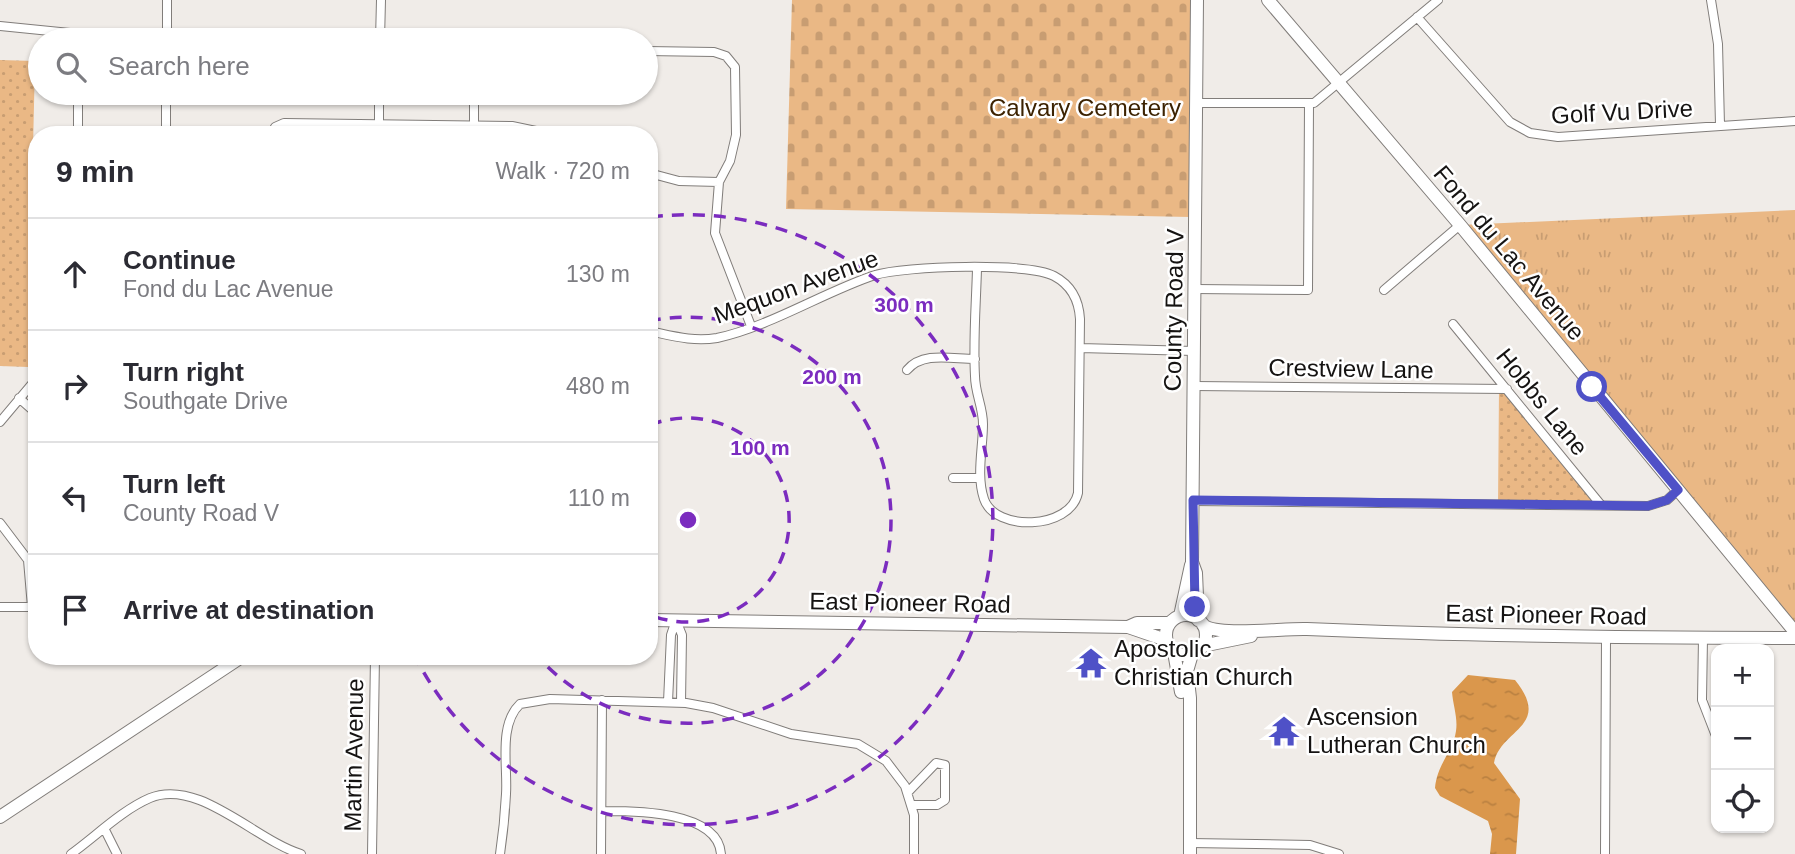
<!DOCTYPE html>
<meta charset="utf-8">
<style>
:root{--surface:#fff;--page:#f7f7f7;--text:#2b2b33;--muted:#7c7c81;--line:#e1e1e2}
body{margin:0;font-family:Arial,sans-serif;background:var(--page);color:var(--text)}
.controls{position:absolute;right:21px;bottom:21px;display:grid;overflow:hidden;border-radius:14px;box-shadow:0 2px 5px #0004}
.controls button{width:63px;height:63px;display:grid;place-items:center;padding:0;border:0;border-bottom:2px solid var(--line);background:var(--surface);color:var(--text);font:35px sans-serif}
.stop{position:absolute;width:21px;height:21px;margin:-16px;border:5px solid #4f51c7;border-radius:50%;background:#fff}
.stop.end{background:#4f51c7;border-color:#fff;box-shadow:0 2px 7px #0008}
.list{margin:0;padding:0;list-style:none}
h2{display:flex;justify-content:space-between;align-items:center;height:91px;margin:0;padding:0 28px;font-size:30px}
h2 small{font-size:23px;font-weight:400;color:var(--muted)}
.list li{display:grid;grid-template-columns:46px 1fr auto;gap:21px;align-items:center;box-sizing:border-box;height:112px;padding:0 28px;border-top:2px solid var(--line)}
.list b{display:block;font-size:26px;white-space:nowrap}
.list p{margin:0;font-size:23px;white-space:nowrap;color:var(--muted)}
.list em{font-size:23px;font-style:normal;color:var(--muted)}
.icon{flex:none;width:38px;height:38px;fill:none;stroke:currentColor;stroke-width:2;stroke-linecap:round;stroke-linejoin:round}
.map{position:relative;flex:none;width:1795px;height:854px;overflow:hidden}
.search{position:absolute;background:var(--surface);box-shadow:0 2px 5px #0004;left:28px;top:28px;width:630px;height:77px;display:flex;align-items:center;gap:18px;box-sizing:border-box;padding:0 24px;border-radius:38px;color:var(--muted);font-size:26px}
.panel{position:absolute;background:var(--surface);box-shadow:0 2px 5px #0004;left:28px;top:126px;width:630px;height:539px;border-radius:28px}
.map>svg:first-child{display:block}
.grass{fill:url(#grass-tufts)}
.cemetery{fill:url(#cemetery-stones)}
.park{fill:url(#park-dots)}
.water{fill:url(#water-ripples)}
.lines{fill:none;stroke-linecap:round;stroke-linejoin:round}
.street-casing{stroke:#817d7a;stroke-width:10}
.secondary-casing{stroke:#817d7a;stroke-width:14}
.street{stroke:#fff;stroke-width:8}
.secondary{stroke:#fff;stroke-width:12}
.route{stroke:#4f51c7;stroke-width:9}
.ring{fill:none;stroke:#7b2cbf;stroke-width:3.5;stroke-dasharray:12 9}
.labels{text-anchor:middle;stroke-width:5;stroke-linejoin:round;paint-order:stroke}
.park-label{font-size:24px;fill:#3c2201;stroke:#fff}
.street-label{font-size:24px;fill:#151312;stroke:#fff}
.poi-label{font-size:24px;fill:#151312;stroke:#fff;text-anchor:start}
.centre{fill:#7b2cbf;stroke:#fff;stroke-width:3.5}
.ring-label{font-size:21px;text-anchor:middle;font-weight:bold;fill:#7b2cbf;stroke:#fff;stroke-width:5;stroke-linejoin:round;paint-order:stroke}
</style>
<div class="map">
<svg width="1795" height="854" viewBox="0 0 1795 854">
<defs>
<pattern id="grass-tufts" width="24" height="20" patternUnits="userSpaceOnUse" patternTransform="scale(1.75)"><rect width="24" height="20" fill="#eab885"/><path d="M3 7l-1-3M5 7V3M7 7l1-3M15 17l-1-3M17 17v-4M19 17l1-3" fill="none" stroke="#c89d72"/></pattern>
<pattern id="cemetery-stones" width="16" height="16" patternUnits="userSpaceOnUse" patternTransform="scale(1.75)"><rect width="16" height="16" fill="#eab885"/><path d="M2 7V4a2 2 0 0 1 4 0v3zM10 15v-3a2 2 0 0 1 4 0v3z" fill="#c89d72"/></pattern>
<pattern id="park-dots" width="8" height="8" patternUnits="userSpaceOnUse" patternTransform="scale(1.75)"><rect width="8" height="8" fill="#eab885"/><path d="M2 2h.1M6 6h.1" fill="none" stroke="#c89d72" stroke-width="1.8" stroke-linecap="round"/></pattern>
<pattern id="water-ripples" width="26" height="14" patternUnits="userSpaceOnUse" patternTransform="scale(1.75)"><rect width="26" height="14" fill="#da974c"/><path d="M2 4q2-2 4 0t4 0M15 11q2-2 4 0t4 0" fill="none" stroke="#ba8141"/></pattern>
</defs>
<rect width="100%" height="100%" fill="#f0ece8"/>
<!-- grass -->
<path class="grass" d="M1795,210V632L1460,225Z"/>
<!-- cemetery -->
<path class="cemetery" d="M792,0H1194L1190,217L786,209Z"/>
<!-- park -->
<path class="park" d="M0,60L35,61L28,367L0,366Z
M1499,389H1507L1601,505H1498Z"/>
<!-- water -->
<path class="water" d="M1468,675L1515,680C1553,727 1500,729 1494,763L1520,799L1516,854H1490L1492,834L1488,821L1440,796L1435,788C1437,764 1453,752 1456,731C1458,718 1453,705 1452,692Z"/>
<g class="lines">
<!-- street casing -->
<g class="street-casing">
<path id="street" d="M1711,0L1718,44L1720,125
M1417,17L1510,122L1530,133L1558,137L1795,121
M0,26L70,33L167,36
M167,39V0
M380,40L381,0
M646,51L714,52L726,56L735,67L736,135L730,161L719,182L715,233L751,326
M1197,103H1314L1438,0
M78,135V93
M166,135V93
M272,135L275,127L284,123L512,126L555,135
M379,135V93
M474,135V93
M649,173L679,181L719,182
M1195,289L1308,290L1309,104
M1384,290L1460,225
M1453,324L1601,505
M649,331C673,336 693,342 717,338C769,327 824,292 875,275C904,266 1028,262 1054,276C1071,285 1079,301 1080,319L1078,493C1070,530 995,532 984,499C976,475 983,448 983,424C983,407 975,393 975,376C973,341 976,305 977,269
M1080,348L1194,351
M907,370C923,351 952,359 975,359
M1194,386L1507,389
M19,398L37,414
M0,422L37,378
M953,478H980
M1193,501L1648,506L1667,500L1678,490
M0,523L28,560L32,607
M0,607H36
M676,620L682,635L681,703
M1703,638L1702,700L1716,736
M668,702L671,635L676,620
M908,792L936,763L945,765V800L937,805H912
M602,811C632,811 718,810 721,854
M105,830L117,854
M1190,843L1310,845L1339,854
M71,854C96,836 122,810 150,798C199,778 255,840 301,854
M372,854L375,656
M500,854C503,834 505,814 506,794C508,767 498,725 520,704L550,699L686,703L713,708L791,734L858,744L886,761L905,786L914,815V854
M601,854L602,700
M1605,854L1606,638"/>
</g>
<!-- secondary casing -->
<g class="secondary-casing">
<path id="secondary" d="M1197,0L1192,562L1196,573L1198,620
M1268,0L1460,225L1795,632
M1166 635a20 20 0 1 1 40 0a20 20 0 1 1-40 0Z
M1180,616L1191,565
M649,620L1128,627L1166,640
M1203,625C1219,637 1283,628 1307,629C1470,636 1632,638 1795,638
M1128,627L1137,623H1170
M1202,646L1251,636
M1174,652L1181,692
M0,817L243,656
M1190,854V698L1187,671L1192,654"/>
</g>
<!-- street -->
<use href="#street" class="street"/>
<!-- secondary -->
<use href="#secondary" class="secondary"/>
</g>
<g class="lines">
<!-- route -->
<path class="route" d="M1195,607L1193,500L1648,506L1667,500L1678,490L1592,387"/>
</g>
<!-- distance rings -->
<g class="ring">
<path d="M650 425A102 102 0 1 1 650 615"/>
<path d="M649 321A203 203 0 1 1 538 657"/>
<path d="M651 217A305 305 0 1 1 416 658"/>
</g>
<!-- icons -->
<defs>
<g id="temple-bare" transform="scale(2.415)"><path d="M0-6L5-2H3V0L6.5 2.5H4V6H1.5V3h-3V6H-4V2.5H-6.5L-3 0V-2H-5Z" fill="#4f51c7" stroke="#fff" stroke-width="2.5" paint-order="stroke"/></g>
</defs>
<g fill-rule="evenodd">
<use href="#temple-bare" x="1091" y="663"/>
<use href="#temple-bare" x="1284" y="731"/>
</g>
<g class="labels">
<!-- park labels -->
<g class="park-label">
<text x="1085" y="116">Calvary Cemetery</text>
</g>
<!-- street labels -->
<g class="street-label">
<text transform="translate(1622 112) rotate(-3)" y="8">Golf Vu Drive</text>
<text transform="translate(1509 253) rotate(50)" y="8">Fond du Lac Avenue</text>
<text transform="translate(796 287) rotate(-20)" y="8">Mequon Avenue</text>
<text transform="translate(1174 310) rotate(-89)" y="8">County Road V</text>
<text transform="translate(1351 369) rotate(1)" y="8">Crestview Lane</text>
<text transform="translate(1542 402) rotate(51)" y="8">Hobbs Lane</text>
<text transform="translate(910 603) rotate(1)" y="8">East Pioneer Road</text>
<text transform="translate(1546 615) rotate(1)" y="8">East Pioneer Road</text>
<text transform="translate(354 755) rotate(-89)" y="8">Martin Avenue</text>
</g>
<!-- poi labels -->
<g class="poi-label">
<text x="1114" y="657">Apostolic<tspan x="1114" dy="28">Christian Church</tspan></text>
<text x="1307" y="725">Ascension<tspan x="1307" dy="28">Lutheran Church</tspan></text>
</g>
</g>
<circle cx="688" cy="520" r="10" class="centre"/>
<g class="ring-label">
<text x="904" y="312">300 m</text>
<text x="832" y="384">200 m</text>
<text x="760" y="455">100 m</text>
</g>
</svg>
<div class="controls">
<button>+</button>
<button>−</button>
<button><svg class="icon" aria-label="locate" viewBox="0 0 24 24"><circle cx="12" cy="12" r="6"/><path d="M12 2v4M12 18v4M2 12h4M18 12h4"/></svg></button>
</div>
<div class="stop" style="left:1592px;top:387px"></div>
<div class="stop end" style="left:1195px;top:607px"></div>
<div class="search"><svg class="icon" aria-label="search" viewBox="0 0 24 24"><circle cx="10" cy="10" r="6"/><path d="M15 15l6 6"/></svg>Search here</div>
<section class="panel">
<h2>9 min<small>Walk · 720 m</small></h2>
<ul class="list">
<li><svg class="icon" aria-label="ahead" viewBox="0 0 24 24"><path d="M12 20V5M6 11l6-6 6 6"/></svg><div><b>Continue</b><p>Fond du Lac Avenue</p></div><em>130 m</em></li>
<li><svg class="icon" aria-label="right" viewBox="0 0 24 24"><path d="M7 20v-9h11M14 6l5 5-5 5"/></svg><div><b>Turn right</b><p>Southgate Drive</p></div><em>480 m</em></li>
<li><svg class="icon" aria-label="left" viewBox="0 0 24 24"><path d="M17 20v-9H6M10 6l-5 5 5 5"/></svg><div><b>Turn left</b><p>County Road V</p></div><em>110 m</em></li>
<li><svg class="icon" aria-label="arrive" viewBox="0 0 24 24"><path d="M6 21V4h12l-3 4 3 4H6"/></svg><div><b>Arrive at destination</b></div></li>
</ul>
</section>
</div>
